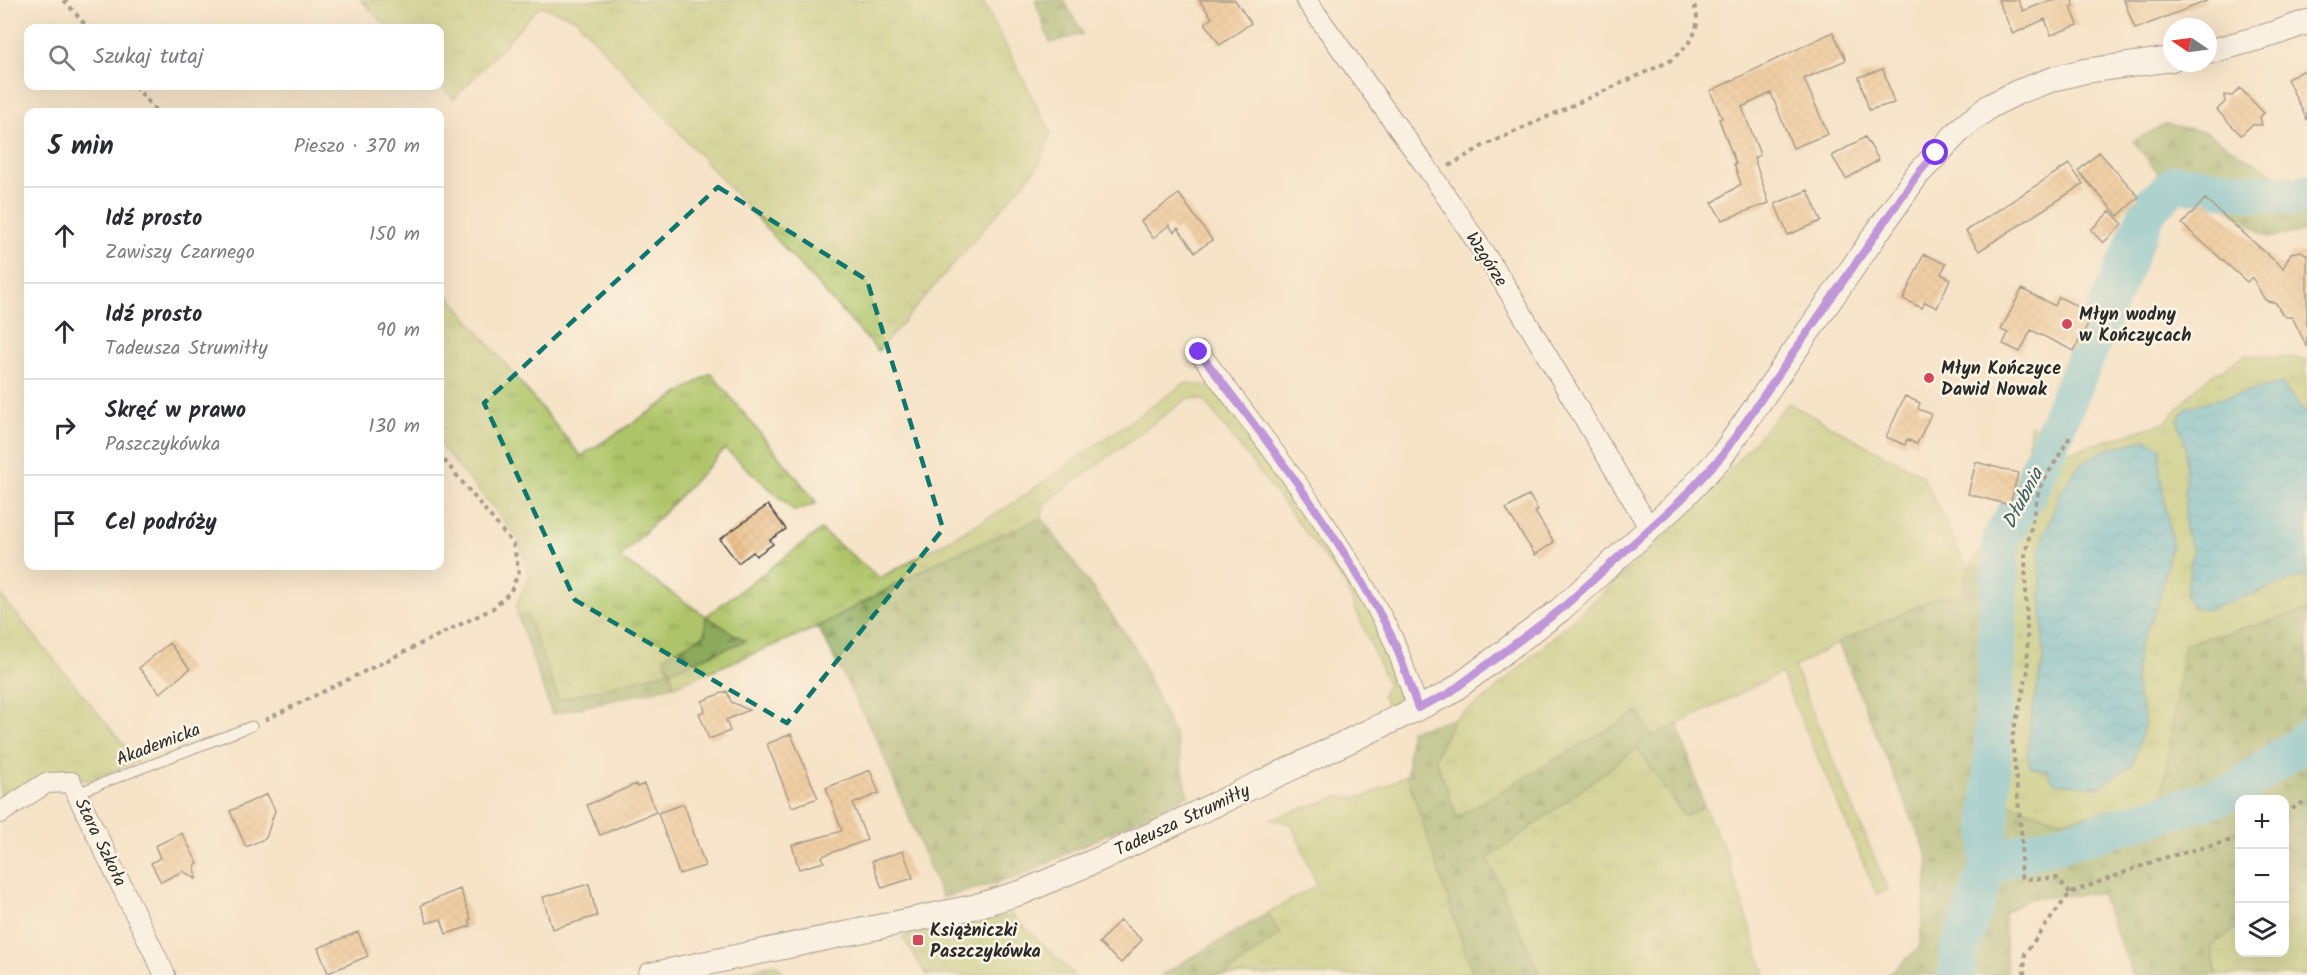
<!DOCTYPE html>
<html lang="pl">
<meta charset="utf-8">
<style>
:root{--surface:#fff;--page:#f7f7f7;--text:#2b2b33;--muted:#7c7c81;--line:#e1e1e2}
body{margin:0;font-family:Kalam,sans-serif;background:var(--page);color:var(--text)}
.controls{position:absolute;right:18px;bottom:18px;display:grid;overflow:hidden;border-radius:12px;box-shadow:0 6px 24px #0002}
.controls button{width:54px;height:54px;display:grid;place-items:center;padding:0;border:0;border-bottom:2px solid var(--line);background:var(--surface);color:var(--text);font:30px sans-serif}
.compass{position:absolute;left:2163px;top:18px;width:54px;height:54px;border-radius:50%;background:var(--surface);box-shadow:0 6px 24px #0002;rotate:283deg}
.stop{position:absolute;width:18px;height:18px;margin:-14px;border:4px solid #7c3aed;border-radius:50%;background:#fff}
.stop.end{background:#7c3aed;border-color:#fff;box-shadow:0 2px 6px #0008}
.list{margin:0;padding:0;list-style:none}
h2{display:flex;justify-content:space-between;align-items:center;height:78px;margin:0;padding:0 24px;font-size:26px}
h2 small{font-size:20px;font-weight:400;color:var(--muted)}
.list li{display:grid;grid-template-columns:39px 1fr auto;gap:18px;align-items:center;box-sizing:border-box;height:96px;padding:0 24px;border-top:2px solid var(--line)}
.list b{display:block;font-size:22px;white-space:nowrap}
.list p{margin:0;font-size:20px;white-space:nowrap;color:var(--muted)}
.list em{font-size:20px;font-style:normal;color:var(--muted)}
.icon{flex:none;width:33px;height:33px;fill:none;stroke:currentColor;stroke-width:2;stroke-linecap:round;stroke-linejoin:round}
.map{position:relative;flex:none;width:2307px;height:975px;overflow:hidden}
.search{position:absolute;background:var(--surface);box-shadow:0 6px 24px #0002;left:24px;top:24px;width:420px;height:66px;display:flex;align-items:center;gap:15px;box-sizing:border-box;padding:0 21px;border-radius:12px;color:var(--muted);font-size:22px}
.panel{position:absolute;background:var(--surface);box-shadow:0 6px 24px #0002;left:24px;top:108px;width:420px;height:462px;border-radius:12px}
.map>svg:first-child{display:block}
.grass{fill:url(#grass-tufts);stroke:#6d784a;stroke-width:1.5;fill-rule:evenodd}
.forest{fill:url(#forest-firs);stroke:#5b6a44;stroke-width:1.5}
.water{fill:url(#water-waves);stroke:#40727f;stroke-width:1.5}
.lines{fill:none;stroke-linecap:round;stroke-linejoin:round}
.river{stroke:#55bad3;stroke-width:38}
.building{fill:url(#building-cross-hatch)}
.service-casing{stroke:#494743;stroke-width:11}
.minor-casing{stroke:#494743;stroke-width:22}
.tertiary-casing{stroke:#494743;stroke-width:26}
.path{stroke:#494743;stroke-width:4;stroke-dasharray:4.5 4.5;stroke-linecap:butt}
.service{stroke:#fff;stroke-width:9}
.minor{stroke:#fff;stroke-width:20}
.tertiary{stroke:#fff;stroke-width:24}
.route{stroke:#7c3aed;stroke-width:8}
.marked{fill:none;stroke:#0f766e;stroke-width:4.5;stroke-dasharray:12 8;stroke-linejoin:round}
.poi-dot{fill:#d1495b;stroke:#fcf5e5;stroke-width:2}
.labels{text-anchor:middle;stroke-width:5;stroke-linejoin:round;paint-order:stroke}
.street-label{font-size:18px;fill:#2b2b2b;stroke:#fcf5e5}
.poi-label{font-size:18px;font-weight:bold;fill:#2b2b2b;stroke:#fcf5e5;text-anchor:start}
.water-label{font-size:20px;font-style:italic;fill:#3a5d66;stroke:#fcf5e5}
</style>
<div class="map">
<svg width="2307" height="975" viewBox="0 0 2307 975">
<defs>
<pattern id="grass-tufts" width="24" height="20" patternUnits="userSpaceOnUse" patternTransform="scale(1.5)"><rect width="24" height="20" fill="#afc468"/><path d="M3 7l-1-3M5 7V3M7 7l1-3M15 17l-1-3M17 17v-4M19 17l1-3" fill="none" stroke="#8f9f56"/></pattern>
<pattern id="forest-firs" width="22" height="20" patternUnits="userSpaceOnUse" patternTransform="scale(1.5)"><rect width="22" height="20" fill="#8baa5c"/><path d="M5 1l3.5 6h-7zM16 11l3.5 6h-7z" fill="#728b4c"/></pattern>
<pattern id="water-waves" width="16" height="10" patternUnits="userSpaceOnUse" patternTransform="scale(1.5)"><rect width="16" height="10" fill="#55bad3"/><path d="M0 5q4-4 8 0t8 0" fill="none" stroke="#4797ab"/></pattern>
<pattern id="building-cross-hatch" width="8" height="8" patternUnits="userSpaceOnUse" patternTransform="scale(1.5)"><rect width="8" height="8" fill="#e9b375"/><path d="M0 0l8 8M0 8l8-8" fill="none" stroke="#c89a65"/></pattern>
</defs>
<rect width="100%" height="100%" fill="#fcf5e5"/>
<filter id="ink" filterUnits="userSpaceOnUse"><feTurbulence type="fractalNoise" baseFrequency=".0167" numOctaves="2"/><feDisplacementMap in="SourceGraphic" scale="12" xChannelSelector="R" yChannelSelector="G"/><feConvolveMatrix kernelMatrix="1 2 1 2 8 2 1 2 1" color-interpolation-filters="sRGB"/></filter>
<filter id="wash" filterUnits="userSpaceOnUse"><feTurbulence type="fractalNoise" baseFrequency=".008" numOctaves="4" result="noise"/><feDisplacementMap in="SourceGraphic" scale="24" xChannelSelector="R" yChannelSelector="G"/><feGaussianBlur stdDeviation="1.35" result="paint"/><feColorMatrix in="noise" values="0 0 0 0 0 0 0 0 0 0 0 0 0 0 0 0 0 1.4 0 .05"/><feComposite in="paint" operator="in"/></filter>
<g filter="url(#wash)">
<rect width="100%" height="100%" fill="#f6e3c8"/>
<!-- grass -->
<path class="grass" d="M361,0H982L1051,133L1039,165L878,351L575,18L540,6L454,99L440,84V28H388Z
M440,285L581,456L711,373L817,503L795,511L725,449L620,558L706,616L821,530L880,578L1006,508L1185,383L1211,386L1265,445L1356,581L1396,665L1402,700L1389,708L1382,695L1388,685L1345,584L1204,400L1188,398L1044,504L1042,518L941,560L818,627L674,686L669,671L559,700L527,615L518,617L516,605L529,577L519,539L440,445ZM706,617L745,641L665,657L705,635Z
M2246,355L2306,359L2307,416L2281,383L2178,419L2186,447L2185,528L2193,551L2186,596L2207,610L2307,575V611L2184,644L2162,798L2062,821L2007,803L2004,682L2008,558L1962,596L1938,597L1838,643L1794,667L1888,890L1877,894L1781,673L1652,737L1638,712L1457,817L1435,758L1453,719L1486,698L1697,507L1788,403L1922,475L1968,569L2007,515L2022,481L2031,425L2069,452L2164,423L2204,380ZM2160,448V474L2172,543L2157,607L2138,648L2135,684L2145,724L2030,722L2044,657Z
M0,594L138,762L89,780L47,775L0,807Z
M1637,748L1685,817L1704,806L1727,855L1765,975H1540L1488,859Z
M1407,775L1473,975H1225L1280,934L1268,913L1317,885L1292,824L1271,819L1338,797H1364Z
M2307,877V975H2217L2211,947L2239,926L2240,952H2284L2285,893Z
M1012,915L1074,975H927L902,936Z"/>
<!-- forest -->
<path class="forest" d="M1035,0H1064L1083,34L1050,43Z
M2166,124L2206,132L2250,160L2280,177L2305,178L2307,175V231L2269,238L2200,189L2172,197L2108,346L2084,337L2158,173L2133,141Z
M1042,518L1134,646L1177,741L1188,795L1018,877L942,898L878,742L818,627L941,560Z
M2008,557L2004,682L2007,803L2062,821L2162,798L2184,644L2307,611V877L2285,893L2284,800H2240L2239,926L2211,947L2217,975H2133L2100,893L2028,899L2004,913L2007,975H1887L1919,948L1929,859L1838,643L1938,597L1962,596L1968,570Z
M527,615L559,700L669,671L664,657L705,635L706,616L745,641L670,671L674,686L552,714L518,617Z
M1638,712L1652,737L1678,724L1704,806L1685,817L1637,748L1488,859L1540,975H1473L1407,775L1410,730L1453,719L1435,758L1457,817Z
M1268,913L1280,934L1225,975H1161Z
M776,963L785,975H726Z"/>
<!-- water -->
<path class="water" d="M2281,383L2307,416V575L2207,610L2192,607L2186,596L2193,551L2185,528L2186,447L2178,419L2187,407Z
M2147,439L2160,448V474L2172,543L2157,607L2138,648L2135,684L2145,723L2132,765L2100,787L2055,783L2047,772L2030,766L2028,751L2030,722L2044,657L2039,551L2059,494L2079,465L2104,450Z"/>
<g class="lines">
<!-- river -->
<path class="river" d="M1988,867L2021,853L2101,832L2235,792L2307,739
M1957,975L1959,952L1988,867L2001,539L2032,484L2150,206L2177,183L2297,197L2307,193"/>
</g>
<g id="blocks">
<!-- building -->
<path class="building" d="M1199,0H1235L1251,23L1220,45L1205,23L1212,18Z
M1998,0H2018L2023,11L2051,0H2072L2074,6L2071,7L2078,25L2051,35L2045,19L2013,34Z
M2124,0H2207V1L2135,29Z
M1833,32L1846,60L1804,79L1828,134L1793,148L1771,93L1742,107L1760,155L1754,158L1769,203L1722,220L1712,203L1741,184L1734,164H1736L1719,119L1722,118L1710,91Z
M1883,69L1894,103L1869,110L1859,77Z
M2307,69V120L2287,79Z
M2240,88L2264,113L2260,117L2262,125H2252L2241,135L2217,110L2225,102V95L2232,96Z
M1865,137L1879,160L1846,179L1832,156Z
M2099,152L2139,197L2118,216L2078,171Z
M2069,164L2083,184L1979,251L1966,231Z
M1808,190L1821,221L1788,235L1775,204Z
M1179,194L1212,240L1195,252L1178,228L1174,232L1169,225L1153,238L1141,221Z
M2205,199L2283,268L2291,253L2301,251L2307,255V347L2292,317H2286L2282,314L2276,303L2265,300L2252,277L2247,282L2182,224Z
M2110,211L2123,224L2103,243L2091,230Z
M1924,254L1946,264L1941,274L1950,279L1937,308L1925,302L1922,308L1903,299Z
M2022,289L2055,306L2059,297L2093,314L2074,351L2031,330L2020,352L2003,344L2008,333L2001,330Z
M1905,396L1920,403L1918,409L1931,414L1917,444L1907,439L1905,445L1886,437Z
M1976,462L2018,473L2010,505L1968,494Z
M1529,495L1538,510L1535,512L1554,542L1535,555L1506,509Z
M768,505L786,529L770,540L773,544L756,556L753,552L738,563L720,539Z
M169,643L190,669L160,693L139,668Z
M727,691L731,702L749,710L726,720L730,731L709,739L699,713L705,711L702,701Z
M791,734L818,798L792,807L767,744Z
M870,770L879,793L853,804L867,840L822,856L824,862L799,869L792,845L842,831L826,788Z
M636,784L637,787L644,784L656,812L600,835L587,805Z
M267,794L275,810L266,838L246,847L230,811Z
M684,804L705,866L679,874L658,813Z
M182,833L198,864L195,865L196,879L183,871L161,882L151,863L160,858L155,846Z
M903,851L913,878L882,888L872,861Z
M589,884L597,916L552,929L543,897Z
M460,889L471,919L469,920L471,926L446,934L441,919L427,923L421,905Z
M1120,920L1142,940L1121,963L1099,943Z
M358,932L368,956L328,973L318,948Z"/>
</g>
</g>
<g filter="url(#ink)">
<use href="#blocks" fill-opacity="0" stroke="#494743" stroke-width="1.5"/>
<g class="lines">
<!-- service casing -->
<g class="service-casing">
<path id="service" d="M77,793L252,726"/>
</g>
<!-- minor casing -->
<g class="minor-casing">
<path id="minor" d="M1306,0L1432,175L1502,280L1650,529
M1199,352C1267,443 1339,533 1391,635C1402,658 1409,685 1418,708
M0,813L46,783L71,782L165,975"/>
</g>
<!-- tertiary casing -->
<g class="tertiary-casing">
<path id="tertiary" d="M2208,52L2273,34L2307,22
M650,975L973,907L1023,892L1102,858L1448,694L1560,610L1681,500L1721,457L1917,175L1962,128L1990,106L2018,92L2056,78L2085,71L2172,59"/>
</g>
<!-- path -->
<path class="path" d="M64,0L88,28
M135,86L157,112
M1449,166L1481,147L1670,61C1691,43 1705,29 1692,0
M265,720L492,609L511,591L519,571L513,544L440,455
M2284,814L2307,800
M2070,893L2057,878L2024,879L2020,875L2022,840L2012,738L2028,670L2025,556L2039,489L2070,437
M2024,975L2025,953L2070,893L2160,859L2240,838"/>
<!-- service -->
<use href="#service" class="service"/>
<!-- minor -->
<use href="#minor" class="minor"/>
<!-- tertiary -->
<use href="#tertiary" class="tertiary"/>
</g>
</g>
<g class="lines" filter="url(#ink)">
<!-- route -->
<path class="route" d="M1199,352C1268,442 1339,533 1391,635C1402,658 1409,685 1418,708L1448,694L1560,610L1681,500L1721,457L1917,175L1936,153"/>
</g>
<!-- marked area -->
<path d="M0 0H2307V975H0ZM718,187L867,280L943,529L787,723L575,600L484,403Z" fill="#f6e3c8" fill-opacity=".55" fill-rule="evenodd"/>
<path class="marked" d="M718,187L867,280L943,529L787,723L575,600L484,403Z"/>
<!-- markers -->
<g class="poi-dot">
<circle cx="2067" cy="324" r="6"/>
<circle cx="1929" cy="378" r="6"/>
<rect x="912" y="934" width="12" height="12" rx="3"/>
</g>
<g class="labels">
<!-- street labels -->
<g class="street-label">
<text transform="translate(1487 259) rotate(57)" y="6">Wzgórze</text>
<text transform="translate(158 744) rotate(-21)" y="6">Akademicka</text>
<text transform="translate(1182 820) rotate(-25)" y="6">Tadeusza Strumiłły</text>
<text transform="translate(101 842) rotate(64)" y="6">Stara Szkoła</text>
</g>
<!-- poi labels -->
<g class="poi-label">
<text x="2079" y="320">Młyn wodny<tspan x="2079" dy="21">w Kończycach</tspan></text>
<text x="1941" y="374">Młyn Kończyce<tspan x="1941" dy="21">Dawid Nowak</tspan></text>
<text x="930" y="936">Książniczki<tspan x="930" dy="21">Paszczykówka</tspan></text>
</g>
<!-- water labels -->
<g class="water-label">
<text transform="translate(2022 498) rotate(-62)" y="7">Dłubnia</text>
</g>
</g>
</svg>
<div class="controls">
<button>+</button>
<button>−</button>
<button><svg class="icon" aria-label="layers" viewBox="0 0 24 24"><path d="M12 4l9 5-9 5-9-5zM3 14l9 5 9-5"/></svg></button>
</div>
<svg class="compass" viewBox="-18 -18 36 36"><path d="M0-13l5 13h-10z" fill="#e53935"/><path d="M0 13l5-13h-10z" fill="#7c7c81"/></svg>
<div class="stop" style="left:1936px;top:153px"></div>
<div class="stop end" style="left:1199px;top:352px"></div>
<div class="search"><svg class="icon" aria-label="search" viewBox="0 0 24 24"><circle cx="10" cy="10" r="6"/><path d="M15 15l6 6"/></svg>Szukaj tutaj</div>
<section class="panel">
<h2>5 min<small>Pieszo · 370 m</small></h2>
<ul class="list">
<li><svg class="icon" aria-label="ahead" viewBox="0 0 24 24"><path d="M12 20V5M6 11l6-6 6 6"/></svg><div><b>Idź prosto</b><p>Zawiszy Czarnego</p></div><em>150 m</em></li>
<li><svg class="icon" aria-label="ahead" viewBox="0 0 24 24"><path d="M12 20V5M6 11l6-6 6 6"/></svg><div><b>Idź prosto</b><p>Tadeusza Strumiłły</p></div><em>90 m</em></li>
<li><svg class="icon" aria-label="right" viewBox="0 0 24 24"><path d="M7 20v-9h11M14 6l5 5-5 5"/></svg><div><b>Skręć w prawo</b><p>Paszczykówka</p></div><em>130 m</em></li>
<li><svg class="icon" aria-label="arrive" viewBox="0 0 24 24"><path d="M6 21V4h12l-3 4 3 4H6"/></svg><div><b>Cel podróży</b></div></li>
</ul>
</section>
</div>
